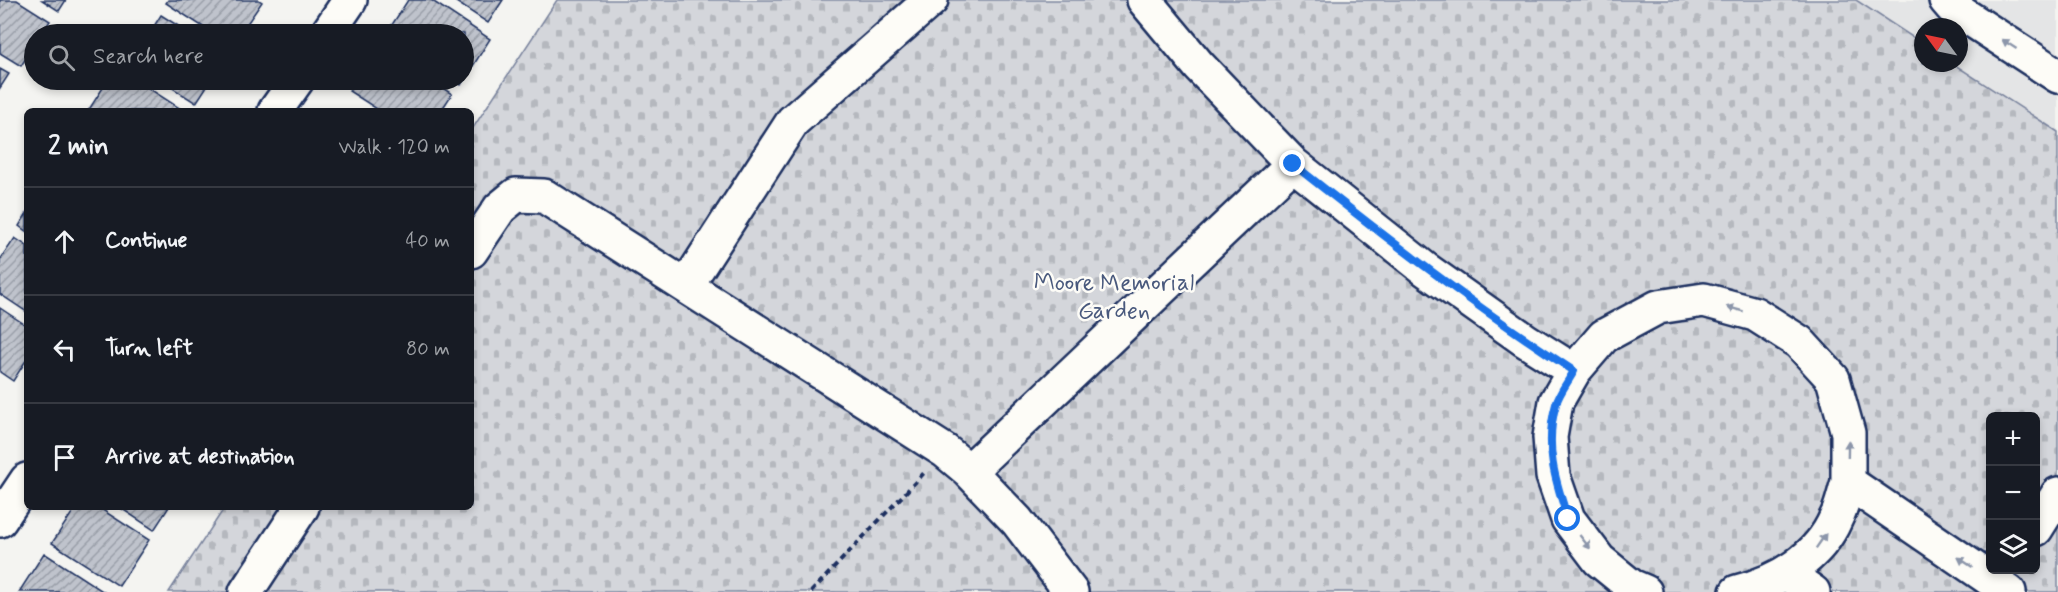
<!DOCTYPE html>
<meta charset="utf-8">
<style>
:root{--surface:#171b24;--page:#20242c;--text:#f1f3f6;--muted:#9ea1a6;--line:#363941}
body{margin:0;font-family:Mynerve,sans-serif;background:var(--page);color:var(--text)}
.controls{position:absolute;right:18px;bottom:18px;display:grid;overflow:hidden;border-radius:9px;box-shadow:0 3px 9px #0003}
.controls button{width:54px;height:54px;display:grid;place-items:center;padding:0;border:0;border-bottom:2px solid var(--line);background:var(--surface);color:var(--text);font:30px sans-serif}
.compass{position:absolute;left:1914px;top:18px;width:54px;height:54px;border-radius:50%;background:var(--surface);box-shadow:0 3px 9px #0003;rotate:303deg}
.stop{position:absolute;width:18px;height:18px;margin:-14px;border:4px solid #1a73e8;border-radius:50%;background:#fff}
.stop.end{background:#1a73e8;border-color:#fff;box-shadow:0 2px 6px #0008}
.list{margin:0;padding:0;list-style:none}
h2{display:flex;justify-content:space-between;align-items:center;height:78px;margin:0;padding:0 24px;font-size:26px}
h2 small{font-size:20px;font-weight:400;color:var(--muted)}
.list li{display:grid;grid-template-columns:39px 1fr auto;gap:18px;align-items:center;box-sizing:border-box;height:108px;padding:0 24px;border-top:2px solid var(--line)}
.list b{display:block;font-size:22px;white-space:nowrap}
.list em{font-size:20px;font-style:normal;color:var(--muted)}
.icon{flex:none;width:33px;height:33px;fill:none;stroke:currentColor;stroke-width:2;stroke-linecap:round;stroke-linejoin:round}
.map{position:relative;flex:none;width:2058px;height:592px;overflow:hidden}
.search{position:absolute;background:var(--surface);box-shadow:0 3px 9px #0003;left:24px;top:24px;width:450px;height:66px;display:flex;align-items:center;gap:15px;box-sizing:border-box;padding:0 21px;border-radius:33px;color:var(--muted);font-size:22px}
.panel{position:absolute;background:var(--surface);box-shadow:0 3px 9px #0003;left:24px;top:108px;width:450px;height:402px;border-radius:9px}
.map>svg:first-child{display:block}
.built{fill:#e4e5e6}
.cemetery{fill:url(#cemetery-stones);stroke:#78829c;stroke-width:1.5;fill-rule:evenodd}
.building{fill:url(#building-hatch);stroke:#1b2f5e;stroke-width:1.5}
.lines{fill:none;stroke-linecap:round;stroke-linejoin:round}
.minor-casing{stroke:#1b2f5e;stroke-width:38}
.path{stroke:#1b2f5e;stroke-width:4;stroke-dasharray:6 4.5;stroke-linecap:butt}
.minor{stroke:#fdfcf7;stroke-width:33}
.oneway{fill:#8c96aa}
.route{stroke:#1a73e8;stroke-width:8}
.labels{text-anchor:middle;stroke-width:5;stroke-linejoin:round;paint-order:stroke}
.park-label{font-size:24px;fill:#49597d;stroke:#fdfcf7}
</style>
<div class="map">
<svg width="2058" height="592" viewBox="0 0 2058 592">
<defs>
<pattern id="cemetery-stones" width="16" height="16" patternUnits="userSpaceOnUse" patternTransform="scale(1.5)"><rect width="16" height="16" fill="#d4d6db"/><path d="M2 7V4a2 2 0 0 1 4 0v3zM10 15v-3a2 2 0 0 1 4 0v3z" fill="#b5b8be"/></pattern>
<pattern id="building-hatch" width="6" height="6" patternUnits="userSpaceOnUse" patternTransform="scale(1.5)"><rect width="6" height="6" fill="#bfc3cc"/><path d="M-1 1l2-2M0 6l6-6M5 7l2-2" fill="none" stroke="#9a9fa9"/></pattern>
</defs>
<rect width="100%" height="100%" fill="#f4f4f1"/>
<filter id="ink" filterUnits="userSpaceOnUse"><feTurbulence type="fractalNoise" baseFrequency=".0167" numOctaves="2"/><feDisplacementMap in="SourceGraphic" scale="12" xChannelSelector="R" yChannelSelector="G"/><feConvolveMatrix kernelMatrix="1 2 1 2 8 2 1 2 1" color-interpolation-filters="sRGB"/></filter>
<g filter="url(#ink)">
<!-- built -->
<path class="built" d="M1848,0H2058V140L1943,63H1959V27H1923V50Z"/>
<!-- cemetery -->
<path class="cemetery" d="M557,0H1856L1923,44V63H1952L2058,132V592H169L225,507H471V131ZM1990,416H2036V570H1990Z"/>
<!-- building -->
<path class="building" d="M0,0H17L50,21L41,34H34V45L21,66L0,53Z
M42,0H66L59,11Z
M168,0H259L262,2L240,34H214L166,3Z
M408,0H431L490,39L461,85L452,80H464V34H386Z
M453,0H503L488,23Z
M161,15L191,34H149Z
M0,69L9,74L0,88Z
M108,80H136L184,111H88Z
M160,80H211L196,103Z
M357,80H430L452,94L441,111H380L349,91Z
M27,213V232L19,226Z
M15,238L27,246V312L0,294V260Z
M0,308L27,326V359L13,381L0,372Z
M76,507H98L149,540L119,586L52,543Z
M119,507H169L154,530Z
M44,553L104,592H19Z"/>
<g class="lines">
<!-- minor casing -->
<g class="minor-casing">
<path id="minor" d="M1144,0L1199,66L1293,164L1425,269L1525,340L1574,371
M1946,0L1952,7L2058,76
M327,34L350,0
M275,111L297,80
M471,251L500,208L516,195L544,196L945,451L969,471L1017,521L1071,592
M686,286L793,121L931,0
M969,471L1293,164
M0,520L27,480
M2036,529L2058,494
M1787,574L1813,592
M246,592L302,507
M1645,592L1631,586L1599,560L1568,519L1553,476L1550,437L1556,402L1574,371L1604,336L1658,307L1704,300L1755,314L1799,342L1833,379L1848,433V482L2009,592
M1737,592C1778,582 1819,558 1836,518C1842,507 1844,494 1848,482"/>
</g>
<!-- path -->
<path class="path" d="M811,592L924,473"/>
<!-- minor -->
<use href="#minor" class="minor"/>
</g>
<!-- one-way arrows -->
<defs><path id="oneway-solid" d="M-6-.8H1V-3.2L6.5 0L1 3.2V.8H-6Z" transform="scale(1.5)"/></defs>
<g class="oneway">
<use href="#oneway-solid" transform="translate(2009 44) rotate(-147)"/>
<use href="#oneway-solid" transform="translate(1735 309) rotate(-164)"/>
<use href="#oneway-solid" transform="translate(1848 449) rotate(-89)"/>
<use href="#oneway-solid" transform="translate(1821 541) rotate(-55)"/>
<use href="#oneway-solid" transform="translate(1585 542) rotate(52)"/>
<use href="#oneway-solid" transform="translate(1965 562) rotate(-146)"/>
</g>
</g>
<g class="lines" filter="url(#ink)">
<!-- route -->
<path class="route" d="M1293,164C1384,236 1476,308 1574,371C1568,382 1559,393 1556,404C1544,446 1555,480 1568,519"/>
</g>
<g class="labels">
<!-- park labels -->
<g class="park-label">
<text x="1114" y="290">Moore Memorial<tspan x="1114" dy="28">Garden</tspan></text>
</g>
</g>
</svg>
<div class="controls">
<button>+</button>
<button>−</button>
<button><svg class="icon" aria-label="layers" viewBox="0 0 24 24"><path d="M12 4l9 5-9 5-9-5zM3 14l9 5 9-5"/></svg></button>
</div>
<svg class="compass" viewBox="-18 -18 36 36"><path d="M0-13l5 13h-10z" fill="#e53935"/><path d="M0 13l5-13h-10z" fill="#9ea1a6"/></svg>
<div class="stop" style="left:1568px;top:519px"></div>
<div class="stop end" style="left:1293px;top:164px"></div>
<div class="search"><svg class="icon" aria-label="search" viewBox="0 0 24 24"><circle cx="10" cy="10" r="6"/><path d="M15 15l6 6"/></svg>Search here</div>
<section class="panel">
<h2>2 min<small>Walk · 120 m</small></h2>
<ul class="list">
<li><svg class="icon" aria-label="ahead" viewBox="0 0 24 24"><path d="M12 20V5M6 11l6-6 6 6"/></svg><div><b>Continue</b></div><em>40 m</em></li>
<li><svg class="icon" aria-label="left" viewBox="0 0 24 24"><path d="M17 20v-9H6M10 6l-5 5 5 5"/></svg><div><b>Turn left</b></div><em>80 m</em></li>
<li><svg class="icon" aria-label="arrive" viewBox="0 0 24 24"><path d="M6 21V4h12l-3 4 3 4H6"/></svg><div><b>Arrive at destination</b></div></li>
</ul>
</section>
</div>
